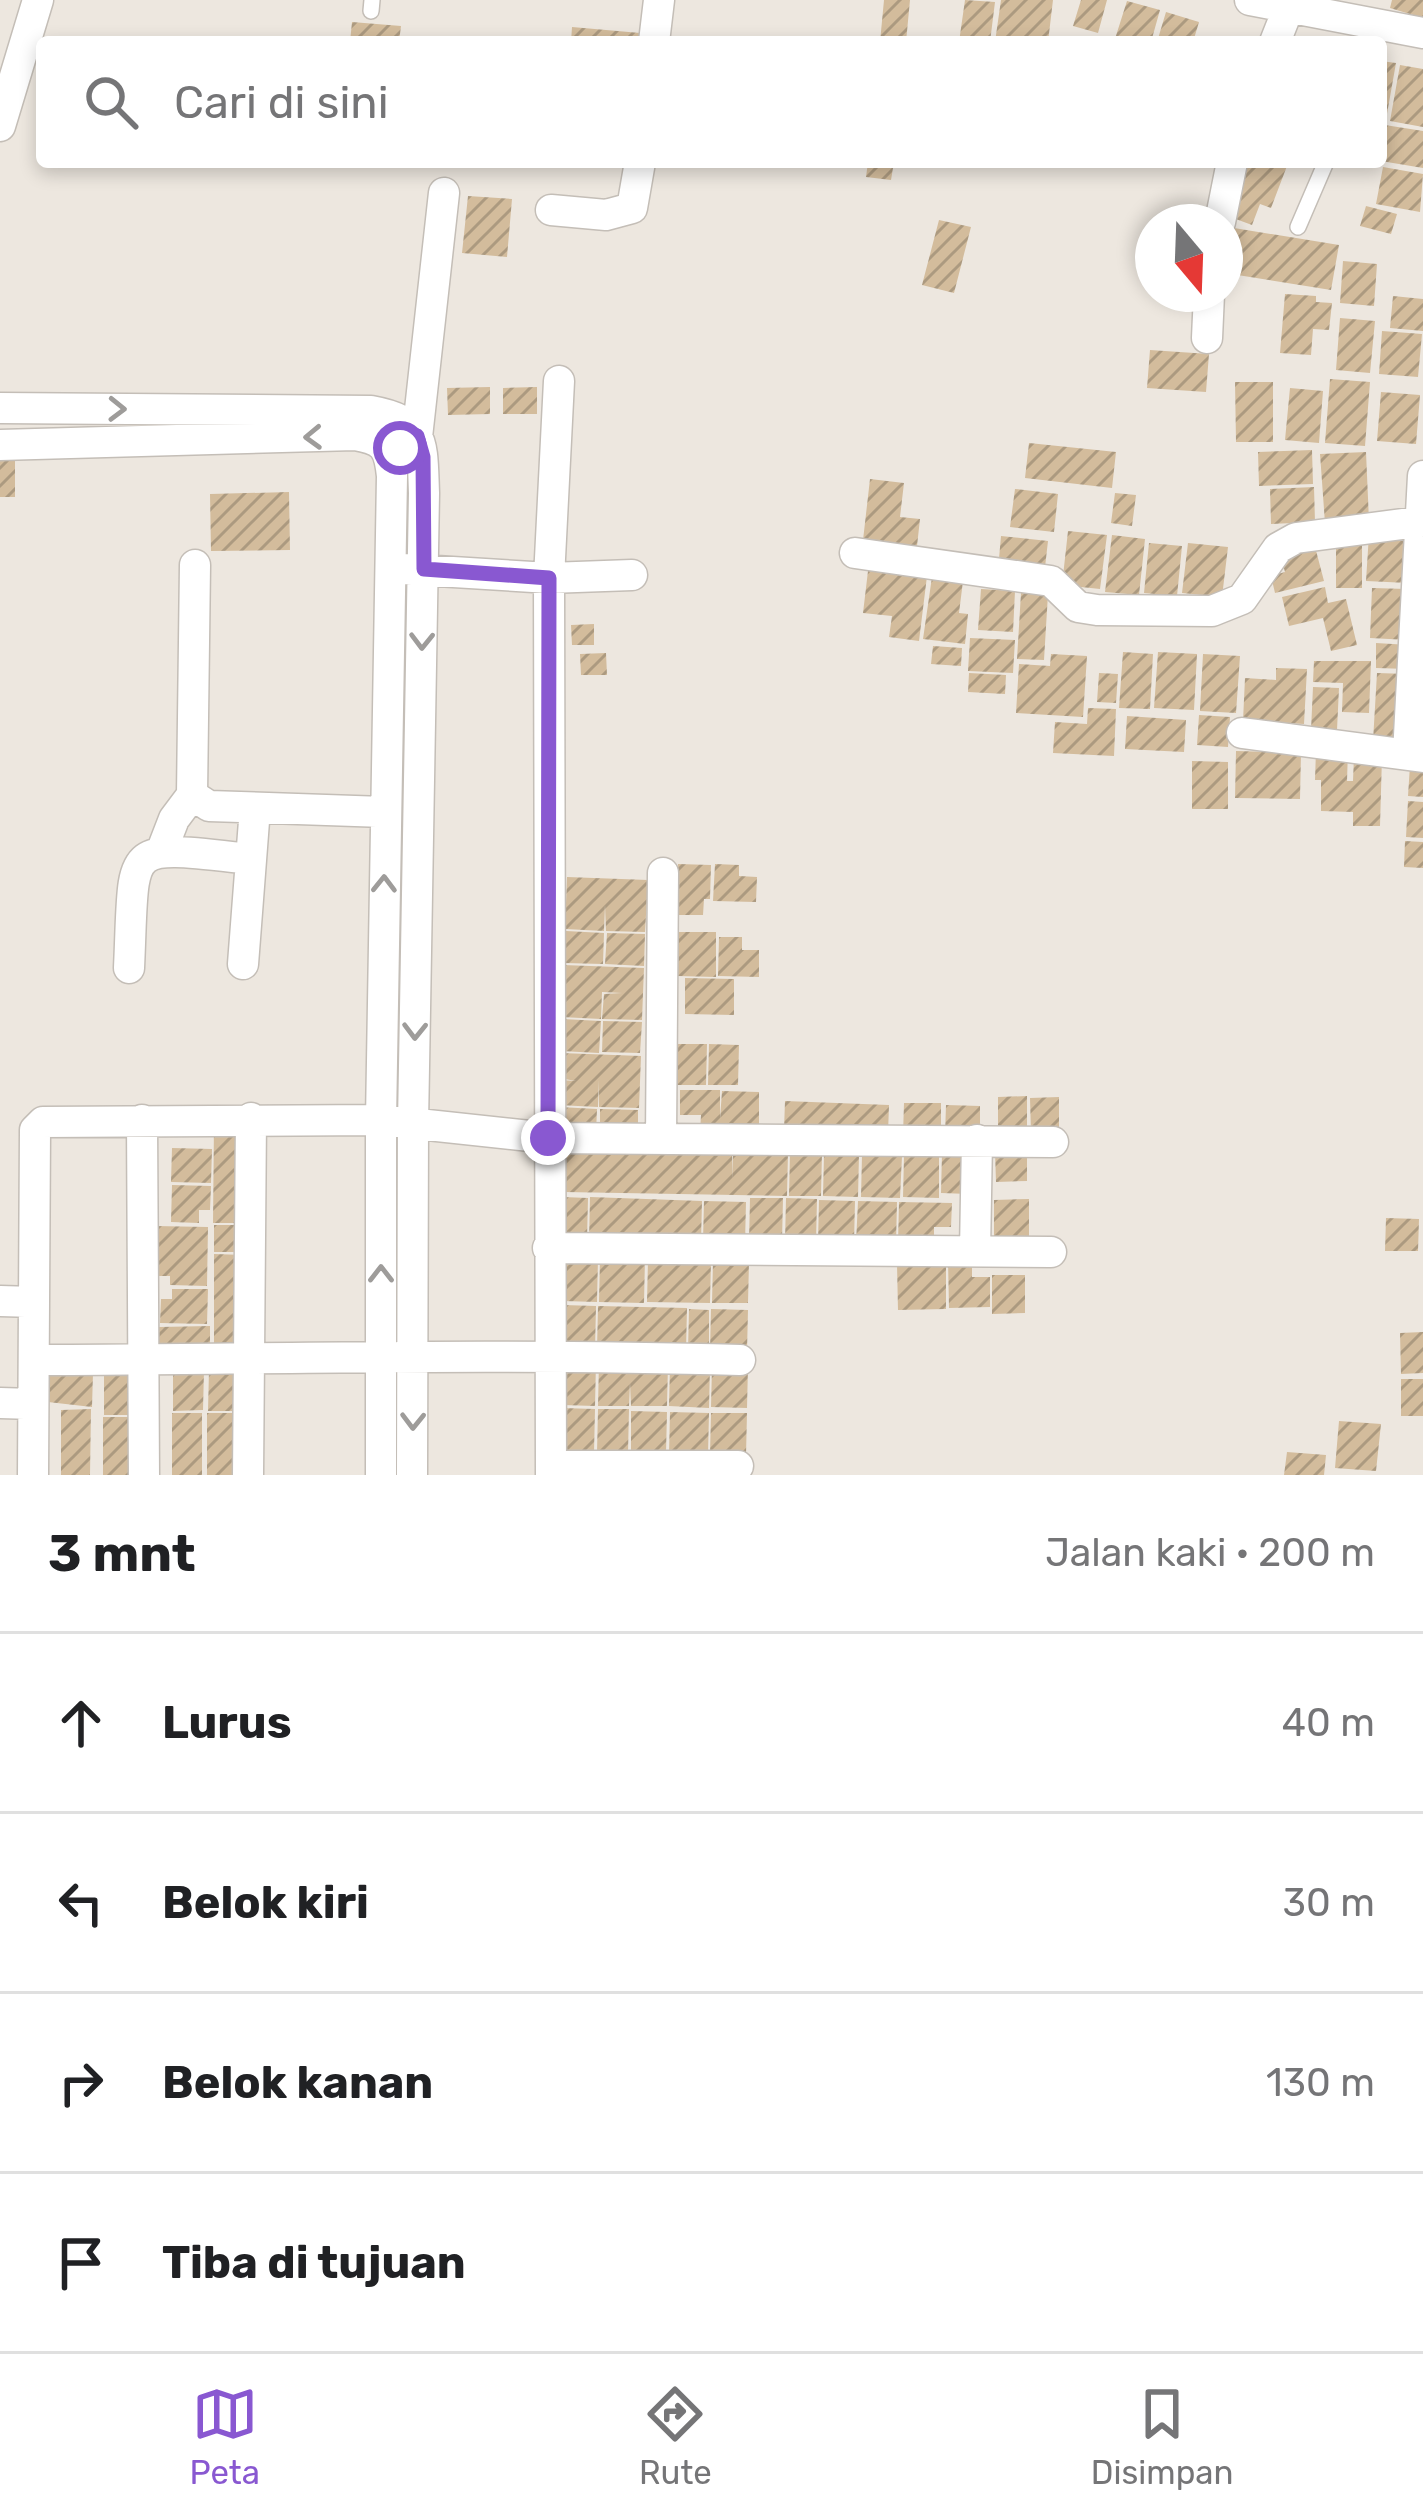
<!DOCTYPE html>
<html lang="id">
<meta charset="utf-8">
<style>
:root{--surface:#fff;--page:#f6f6f6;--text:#202124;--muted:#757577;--line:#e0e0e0;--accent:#8958d1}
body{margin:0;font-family:Rubik,sans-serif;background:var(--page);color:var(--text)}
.compass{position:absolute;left:1135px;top:204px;width:108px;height:108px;border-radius:50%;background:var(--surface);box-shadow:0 6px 18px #0003;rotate:161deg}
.stop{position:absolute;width:36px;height:36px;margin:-27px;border:9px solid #8958d1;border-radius:50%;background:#fff}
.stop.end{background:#8958d1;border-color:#fff;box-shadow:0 3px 12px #0008}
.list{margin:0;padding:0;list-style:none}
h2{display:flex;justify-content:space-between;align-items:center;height:156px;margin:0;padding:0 48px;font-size:51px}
h2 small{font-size:39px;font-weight:400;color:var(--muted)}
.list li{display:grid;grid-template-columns:78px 1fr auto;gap:36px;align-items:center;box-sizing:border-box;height:180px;padding:0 48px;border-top:3px solid var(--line)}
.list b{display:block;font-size:45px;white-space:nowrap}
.list em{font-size:39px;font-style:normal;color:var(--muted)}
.icon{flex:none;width:66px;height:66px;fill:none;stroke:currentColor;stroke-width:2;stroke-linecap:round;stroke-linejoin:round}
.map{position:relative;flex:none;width:1423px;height:1475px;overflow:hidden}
.search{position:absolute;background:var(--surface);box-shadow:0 6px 18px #0003;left:36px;right:36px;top:36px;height:132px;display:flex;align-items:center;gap:30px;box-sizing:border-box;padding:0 42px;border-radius:12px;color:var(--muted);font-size:45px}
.sheet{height:876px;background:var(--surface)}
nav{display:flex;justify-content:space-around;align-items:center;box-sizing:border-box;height:168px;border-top:3px solid var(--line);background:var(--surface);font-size:33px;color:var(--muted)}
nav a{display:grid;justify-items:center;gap:6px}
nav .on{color:var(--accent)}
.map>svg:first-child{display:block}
.building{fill:url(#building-hatch)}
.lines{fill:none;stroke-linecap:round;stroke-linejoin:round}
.service-casing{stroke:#c4beb7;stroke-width:18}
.minor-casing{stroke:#c4beb7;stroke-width:33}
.service{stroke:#fff;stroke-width:15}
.minor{stroke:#fff;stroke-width:30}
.oneway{stroke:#9e9c9a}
.route{stroke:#8958d1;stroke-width:15}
</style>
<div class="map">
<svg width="1423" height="1475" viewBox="0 0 1423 1475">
<defs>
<pattern id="building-hatch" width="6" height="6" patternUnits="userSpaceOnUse" patternTransform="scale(3)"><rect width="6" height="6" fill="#d3bc9c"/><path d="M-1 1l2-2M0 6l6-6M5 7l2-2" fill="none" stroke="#ac9a80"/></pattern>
</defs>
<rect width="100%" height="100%" fill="#ede7df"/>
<!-- building -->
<path class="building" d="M884,0H910L906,42H880Z
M965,0L995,2L990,42H959Z
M1001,0H1053L1048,42H995Z
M1081,0H1107L1098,33L1073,26Z
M1392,0H1423V18L1390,8Z
M1127,1L1160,10L1151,42H1114Z
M1166,12L1199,22L1193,42H1157Z
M352,22L401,26L399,42H350Z
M572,27L640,33L639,42H571Z
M1381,61L1396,63L1385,125L1423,131V168L1381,161Z
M1400,65L1423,69V127L1390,121Z
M868,162H894L891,180L866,177Z
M1248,162H1296L1294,168L1287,166L1271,208L1260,204L1252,225L1233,218L1241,197L1236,194Z
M1383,167L1423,174L1420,212L1376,204Z
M468,196L512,199L507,257L462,253Z
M1366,206L1397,214L1391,234L1360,226Z
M939,220L971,227L954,293L922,285Z
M1228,227L1339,245L1331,290L1225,273Z
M1343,261L1377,264L1374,306L1340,303Z
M1285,294L1316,296V302L1332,303L1329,330L1313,329L1311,355L1280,353Z
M1393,296L1423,299V331L1390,328Z
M1340,318L1375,321L1370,373L1336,370Z
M1382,331L1422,334L1418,377L1379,374Z
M1150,350L1209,354L1206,392L1147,388Z
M1330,379L1370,382L1365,446L1325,443Z
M1235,382H1273V442H1236Z
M490,387V414L448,415L447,388Z
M537,387V414H503V388Z
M1290,388L1323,391L1319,443L1285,440Z
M1381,392L1420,395L1416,444L1377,441Z
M1029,443L1116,452L1112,488L1025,478Z
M1312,450L1313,484L1259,486L1258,452Z
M1366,452L1369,521L1325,523L1320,454Z
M15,454V497H0V455Z
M870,479L904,483L900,517L920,519L916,555L862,549Z
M1314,487L1315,522L1271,524L1270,489Z
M1015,489L1058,494L1054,532L1010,527Z
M289,492L290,550L211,551L210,494Z
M1115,493L1136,495L1132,526L1111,523Z
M1068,531L1107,535L1100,589L1062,585Z
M1369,534L1410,535L1408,583L1366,581Z
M1112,535L1145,539L1139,595L1105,592Z
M1001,536L1048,541L1044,576L998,570Z
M1336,537H1362V588H1336Z
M1149,543L1182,546L1177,596L1144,593Z
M1188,543L1228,547L1222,597L1182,593Z
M1314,543L1324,581L1275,593L1271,576L1285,572L1279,551Z
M928,568L919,641L889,637L892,616L863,613L868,571L897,574Z
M933,570L964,573L959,613L968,614L965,644L923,639Z
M1325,587L1328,603L1346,599L1357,645L1331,651L1323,618L1289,626L1282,597Z
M1372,588L1407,589L1408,640L1370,638Z
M981,589L1015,591L1013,632L978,630Z
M1021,593L1048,594L1044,660L1017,659Z
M594,624V645H572L571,625Z
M970,638L1015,640L1013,673L968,671Z
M1376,643L1409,645L1408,669L1376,668Z
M933,646L962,648L961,666L931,664Z
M1123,652L1153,654L1150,709L1119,708Z
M1158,652L1197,654L1194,710L1154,708Z
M606,653L607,675H581L580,654Z
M1051,654L1087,656L1083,717L1016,713L1019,664L1050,666Z
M1203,654L1240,656L1236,713L1200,711Z
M1314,661H1371L1369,713L1342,712L1343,683L1313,682Z
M1276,668L1307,669L1304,724L1243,721L1245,678L1276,680Z
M969,673L1006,675L1005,694L968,692Z
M1099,673L1118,674L1116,703L1097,702Z
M1377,673L1408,674L1405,743L1373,741Z
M1313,687L1339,688L1337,730H1311Z
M1088,708L1116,709L1114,756L1053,753L1055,722L1087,724Z
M1199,715L1230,717L1228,747L1197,745Z
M1127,716L1186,720L1184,752L1125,749Z
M1316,750H1348L1347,781H1353L1354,756L1382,757L1380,826H1353V812L1321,811V780H1315Z
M1236,751L1301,753L1300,799L1235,798Z
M1192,761L1228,762V809H1192Z
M1410,765H1423V797L1408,796Z
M1408,801L1423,802V838L1406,837Z
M1405,841L1423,842V868L1404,867Z
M678,864L711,865L710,899H704L703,915H676Z
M715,864L739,865V876L757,877L756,902L713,901Z
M567,877L648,880L645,932L606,931L605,905L604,931L565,929Z
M566,931L604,933L603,964L564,963Z
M679,932H716V977L678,976Z
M607,933L645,934L644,966L605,964Z
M719,937H742V950H759V977L718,976Z
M563,965L644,968L642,1020L602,1019L604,994L622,993L602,992L601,1019L561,1017Z
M685,978L734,979V1015L685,1014Z
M562,1019L601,1021L599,1053L561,1051Z
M603,1021L642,1022L640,1053L602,1052Z
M678,1044H707L706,1085H677Z
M709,1044L739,1045L738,1085H708Z
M561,1053L641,1056L639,1108L599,1107V1080L598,1107L558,1105L560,1080L576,1081L559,1078Z
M680,1090H720V1119L722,1091L759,1092V1125L700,1132L701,1115H680Z
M1027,1096V1133L998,1134V1097Z
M1059,1097V1132L1031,1133L1030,1098Z
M785,1101L889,1105L888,1134L784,1130Z
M904,1103H941V1135H903Z
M946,1105L980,1106V1136L945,1135Z
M559,1107L597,1109L596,1133L558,1131Z
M600,1109L638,1110V1134L600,1133Z
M214,1122H244V1223H213Z
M172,1148L212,1149L211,1183L171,1182Z
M564,1149L732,1151L733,1179V1151L788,1152L787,1196L564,1192Z
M995,1151H1027V1181L996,1182Z
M790,1152H822L821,1196H789Z
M942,1153L970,1154L969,1194L941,1193Z
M824,1154L859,1155L858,1197L823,1196Z
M862,1155L902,1156L900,1198L861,1197Z
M904,1156H939V1198L903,1197Z
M172,1185L211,1186L210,1210H199V1223L171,1222Z
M563,1197L588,1198L587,1240H562Z
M590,1197L702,1201L701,1242L589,1241Z
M750,1198H783L782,1242H749Z
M786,1198L817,1199L816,1242H785Z
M1029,1199V1240H994V1200Z
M819,1200L855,1201L854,1243L818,1242Z
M704,1201L746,1202L745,1243L703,1241Z
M858,1201L897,1202L896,1244L856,1243Z
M899,1202L952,1203L951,1227H934V1244L898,1243Z
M1386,1218L1419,1219L1418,1251H1385Z
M214,1225H244V1252H214Z
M155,1226L208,1227L207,1286L170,1285V1276H154Z
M214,1254L244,1255L245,1348L214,1349Z
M564,1257L598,1258L597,1302L563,1301Z
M600,1258H645L644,1303L599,1302Z
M648,1260L711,1261L710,1303L647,1302Z
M948,1260H972V1277H990V1307L949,1308Z
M713,1261L749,1262L748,1303H712Z
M946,1263V1309L898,1310L897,1264Z
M992,1275H1025V1313L992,1314Z
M172,1289H208L207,1324L160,1323L161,1299H172Z
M563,1305L596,1306L595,1350L562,1349Z
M598,1306L687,1308L686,1351L597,1350Z
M689,1309L709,1310V1351H688Z
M711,1309L748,1310L747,1351H710Z
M210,1326V1355L159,1356V1327Z
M1423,1332V1373L1401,1374L1400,1333Z
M563,1361L596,1362L595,1406L562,1405Z
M599,1361L668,1364L667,1406H631L630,1383L629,1406H598Z
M670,1365L710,1366L709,1408L669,1406Z
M712,1366H748L747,1408L711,1407Z
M173,1370H204L203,1410L173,1411Z
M209,1370H239V1411H208Z
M48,1372L93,1373L92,1407L48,1402Z
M104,1374H135L134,1415H104Z
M1401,1379H1423V1416H1401Z
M562,1408L595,1409L594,1453H561Z
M91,1409L90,1475H61V1410Z
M598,1409H629L628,1453H597Z
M631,1411L667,1412L666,1453H631Z
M670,1412L709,1413L708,1455L669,1454Z
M172,1413H202V1475H172Z
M207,1413H238L237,1475H207Z
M711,1413H747L746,1455L710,1454Z
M103,1417H133V1475H103Z
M1339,1421L1381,1424L1376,1471L1335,1468Z
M1287,1452L1326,1455L1324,1475H1284Z"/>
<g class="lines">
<!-- service casing -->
<g class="service-casing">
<path id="service" d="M371,11L372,0
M1298,227L1326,162"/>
</g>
<!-- minor casing -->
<g class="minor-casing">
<path id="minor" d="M1250,0L1423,33
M654,42L659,0
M1275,42L1288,9
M0,126L38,0
M551,210L606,215L632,208L640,162
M1220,222L1232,162
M1207,338L1209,294
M0,408L371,411C426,421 422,443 424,493L413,1124L412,1475
M413,442L417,437L444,193
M0,445L355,435C384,440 389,447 392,476L381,1120V1475
M855,553L1051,581L1078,607L1097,610L1212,611L1242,599L1278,548L1296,538L1418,522
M195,565L192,795L209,806L384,812
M404,569L549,578L632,575
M1242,733L1423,757
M1408,754L1423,476
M162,850L174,819L192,795
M243,964L255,808
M129,968C135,840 121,845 251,859
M142,1120L144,1475
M661,1139L663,873
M548,1248L1051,1252
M975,1251L977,1140
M0,1301L34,1302
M34,1360C269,1359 505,1353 740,1360
M0,1403L33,1404
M552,1466H738
M33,1475L35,1130L43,1122L381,1120L548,1138L1053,1142
M248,1475L251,1118
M551,1475L549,578L559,381"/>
</g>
<!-- service -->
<use href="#service" class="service"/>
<!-- minor -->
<use href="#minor" class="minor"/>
</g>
<!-- one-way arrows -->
<defs><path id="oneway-chevron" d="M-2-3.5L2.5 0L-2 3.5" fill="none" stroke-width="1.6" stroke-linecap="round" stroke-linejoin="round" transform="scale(3)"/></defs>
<g class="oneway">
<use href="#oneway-chevron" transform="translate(117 409) rotate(1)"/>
<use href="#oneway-chevron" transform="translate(313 437) rotate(178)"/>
<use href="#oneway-chevron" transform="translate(422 641) rotate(91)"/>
<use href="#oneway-chevron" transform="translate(384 884) rotate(-89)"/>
<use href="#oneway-chevron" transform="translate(415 1031) rotate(91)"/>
<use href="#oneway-chevron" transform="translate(381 1274) rotate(-90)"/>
<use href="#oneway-chevron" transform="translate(413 1421) rotate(91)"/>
</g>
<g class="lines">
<!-- route -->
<path class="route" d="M400,448L417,436L423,457L424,569L549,578L548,1138"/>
</g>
</svg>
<svg class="compass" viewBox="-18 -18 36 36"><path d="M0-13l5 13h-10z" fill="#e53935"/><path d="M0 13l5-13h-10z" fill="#757577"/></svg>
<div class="stop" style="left:400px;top:448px"></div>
<div class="stop end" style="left:548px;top:1138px"></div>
<div class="search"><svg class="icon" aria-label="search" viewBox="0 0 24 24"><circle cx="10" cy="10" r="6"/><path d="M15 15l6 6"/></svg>Cari di sini</div>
</div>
<section class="sheet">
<h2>3 mnt<small>Jalan kaki · 200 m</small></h2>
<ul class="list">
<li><svg class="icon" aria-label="ahead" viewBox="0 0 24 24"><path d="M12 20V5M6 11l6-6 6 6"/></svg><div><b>Lurus</b></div><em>40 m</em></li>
<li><svg class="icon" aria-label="left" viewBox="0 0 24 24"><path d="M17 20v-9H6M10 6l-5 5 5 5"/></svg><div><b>Belok kiri</b></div><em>30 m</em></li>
<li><svg class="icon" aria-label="right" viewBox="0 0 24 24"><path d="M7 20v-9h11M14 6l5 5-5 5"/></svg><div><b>Belok kanan</b></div><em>130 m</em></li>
<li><svg class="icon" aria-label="arrive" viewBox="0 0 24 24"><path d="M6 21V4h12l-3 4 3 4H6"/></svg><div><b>Tiba di tujuan</b></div></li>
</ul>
</section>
<nav>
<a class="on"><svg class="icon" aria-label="map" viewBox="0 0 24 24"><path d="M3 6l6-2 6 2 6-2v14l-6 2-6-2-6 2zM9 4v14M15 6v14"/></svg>Peta</a>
<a><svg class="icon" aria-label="directions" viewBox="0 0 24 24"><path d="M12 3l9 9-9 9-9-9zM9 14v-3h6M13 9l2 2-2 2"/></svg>Rute</a>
<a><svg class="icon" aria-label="saved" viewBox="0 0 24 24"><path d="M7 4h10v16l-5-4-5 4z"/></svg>Disimpan</a>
</nav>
